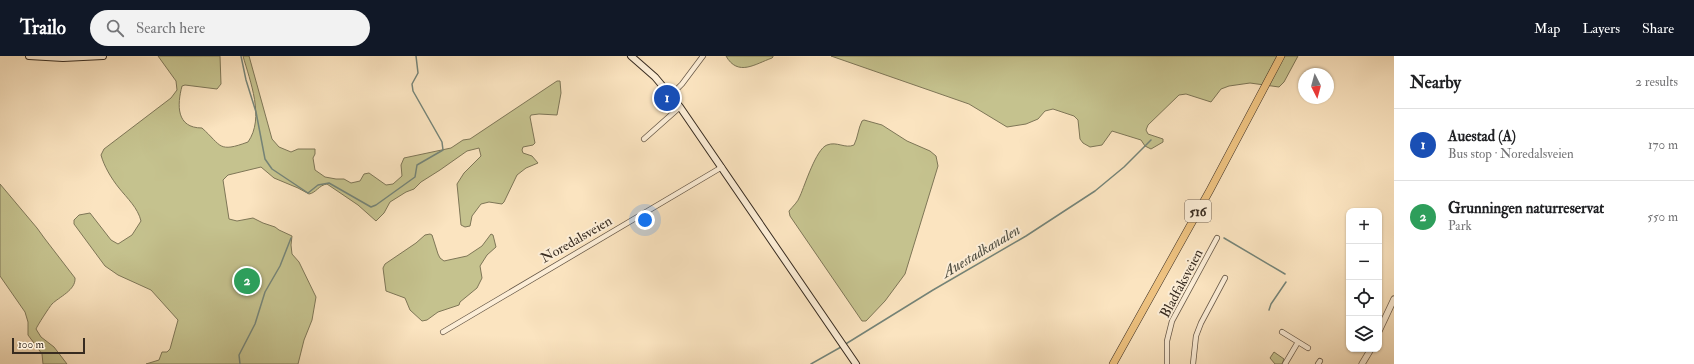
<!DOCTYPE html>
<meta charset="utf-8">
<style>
:root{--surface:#fff;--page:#f2f2f2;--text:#202124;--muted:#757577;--line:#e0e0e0;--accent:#111827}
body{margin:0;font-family:"IM FELL Double Pica",serif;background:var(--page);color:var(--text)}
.controls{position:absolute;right:12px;bottom:12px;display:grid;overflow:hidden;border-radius:8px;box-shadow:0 1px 3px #0004}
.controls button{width:36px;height:36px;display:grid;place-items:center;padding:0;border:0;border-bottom:1px solid var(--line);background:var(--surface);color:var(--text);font:20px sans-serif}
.compass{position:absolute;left:1298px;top:12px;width:36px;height:36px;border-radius:50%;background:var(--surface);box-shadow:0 1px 3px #0004;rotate:174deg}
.scale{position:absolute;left:12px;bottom:10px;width:73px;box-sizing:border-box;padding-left:4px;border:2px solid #372b20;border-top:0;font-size:11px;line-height:14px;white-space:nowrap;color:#372b20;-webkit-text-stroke:3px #fcedd6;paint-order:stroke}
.you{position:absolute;left:645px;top:164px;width:14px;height:14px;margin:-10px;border:3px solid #fff;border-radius:50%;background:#1a73e8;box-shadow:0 0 0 6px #1a73e833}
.badge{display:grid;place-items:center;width:26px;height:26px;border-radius:50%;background:var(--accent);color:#fff;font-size:13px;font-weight:700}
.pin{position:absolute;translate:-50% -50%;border:2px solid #fff;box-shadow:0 1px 4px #0006}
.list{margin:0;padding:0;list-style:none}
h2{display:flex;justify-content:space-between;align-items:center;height:52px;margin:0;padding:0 16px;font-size:17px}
h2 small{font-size:13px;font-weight:400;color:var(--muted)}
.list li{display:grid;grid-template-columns:26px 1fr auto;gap:12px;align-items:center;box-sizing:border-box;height:72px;padding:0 16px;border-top:1px solid var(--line)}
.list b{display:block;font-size:15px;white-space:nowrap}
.list p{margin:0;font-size:13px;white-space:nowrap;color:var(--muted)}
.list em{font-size:13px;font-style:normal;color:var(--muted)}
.icon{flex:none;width:22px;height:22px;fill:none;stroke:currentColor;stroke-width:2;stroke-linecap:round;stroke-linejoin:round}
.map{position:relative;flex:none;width:1394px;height:308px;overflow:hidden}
header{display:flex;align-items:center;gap:24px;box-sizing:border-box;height:56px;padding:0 20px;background:var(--accent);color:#fff}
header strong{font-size:19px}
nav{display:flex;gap:22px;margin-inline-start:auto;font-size:14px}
.search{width:280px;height:36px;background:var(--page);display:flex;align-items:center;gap:10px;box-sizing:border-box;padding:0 14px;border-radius:22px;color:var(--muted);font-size:15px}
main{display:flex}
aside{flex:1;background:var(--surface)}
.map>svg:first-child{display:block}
.green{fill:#c5c28e;stroke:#7e7657}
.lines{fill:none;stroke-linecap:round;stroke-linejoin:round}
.stream{stroke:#758478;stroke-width:1.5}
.minor-casing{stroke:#685948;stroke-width:6}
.tertiary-casing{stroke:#685948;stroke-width:7}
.secondary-casing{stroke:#372b20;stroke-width:8}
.primary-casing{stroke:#372b20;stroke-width:8}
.minor{stroke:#fcedd6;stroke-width:4.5}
.tertiary{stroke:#fcedd6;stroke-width:5.5}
.secondary{stroke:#fcedd6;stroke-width:6}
.primary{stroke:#eec280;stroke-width:7}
.labels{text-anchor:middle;stroke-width:4;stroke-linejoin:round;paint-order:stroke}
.shield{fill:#fcedd6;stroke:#726557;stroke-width:1}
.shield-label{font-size:13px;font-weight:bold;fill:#372b20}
.street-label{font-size:14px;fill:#372b20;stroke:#fcedd6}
.water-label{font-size:15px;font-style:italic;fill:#515044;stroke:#fcedd6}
</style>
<header>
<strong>Trailo</strong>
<div class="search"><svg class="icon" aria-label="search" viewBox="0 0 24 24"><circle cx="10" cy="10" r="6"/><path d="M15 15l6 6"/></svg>Search here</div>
<nav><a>Map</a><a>Layers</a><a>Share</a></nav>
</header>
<main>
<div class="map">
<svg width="1394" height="308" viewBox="0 0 1394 308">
<rect width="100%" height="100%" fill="#fbe4c0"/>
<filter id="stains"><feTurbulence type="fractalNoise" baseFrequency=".005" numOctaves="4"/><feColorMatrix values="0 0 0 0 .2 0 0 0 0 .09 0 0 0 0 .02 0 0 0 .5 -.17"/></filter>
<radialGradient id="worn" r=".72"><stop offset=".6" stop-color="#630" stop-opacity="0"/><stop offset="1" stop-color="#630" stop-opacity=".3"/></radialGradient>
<!-- green -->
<path class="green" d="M158,0H220L221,28L217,33L185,29L182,30C177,49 176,72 202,72C222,90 218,97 248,86C265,62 250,25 243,0H249L272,83L279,91L291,96L298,93H315V98L313,102L315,114L325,121L336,123H344L351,127L360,125L364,118L369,117L386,129L393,128L402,120L401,109L404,102L451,92L463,84L470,83L557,25H560L561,37L557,59L539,58L531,59L530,61L535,87L533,89L523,91L522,94L523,97L532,100L538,107L526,112L517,119L504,146L502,148L489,146L481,148L472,160L470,170L465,171L461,169L457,128L464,117L481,100L479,92L467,95L440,114L421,126L414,133L406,136L390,146L384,157L376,165L358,149L327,128C319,129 316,137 309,138L298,132L274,122L261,111L228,119L223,124L229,163L237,165L253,162L263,167L275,171L279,174L292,180L291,189L292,198L299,206L316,241L312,264L304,284L298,308H146L159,304L162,296H167L170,293L178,264L151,234L118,219L105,210L74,168V164L79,159L90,157L111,184L118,188L132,179L141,165C138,152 127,142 119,132C111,122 104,110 101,99L104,93L171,42L177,34L176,25Z
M726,0H773V1L772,2C755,8 738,21 726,0Z
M831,0H1298L1284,26L1279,31L1250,27L1229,30L1221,33L1211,46L1186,38L1179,39L1148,69L1146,74L1148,78L1163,83V86L1151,93L1145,90L1141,84L1112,75L1102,89L1090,91L1083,87L1080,83L1078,64L1074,60L1053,53L1045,55L1038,63L1026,68L1007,71L969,48Z
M864,64L882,69L907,85L930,95L936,100L938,110L905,218L885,245L866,265H862L790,160L789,155C793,150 798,146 800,140C805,129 816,93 827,89C837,85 845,93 854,89C858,81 858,73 862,65Z
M0,128L37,172L45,183L75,222C76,234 59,241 52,248C50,250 37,270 36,273L41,281L54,291L67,308H43L42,298L28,279V266L25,256L0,220Z
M430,178L432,179L438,198L440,202L444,205L467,200L482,190L491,178L493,179L496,191L487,199L480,210L482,222L477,232L460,246L459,249L438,256L427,264L422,265L410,254L405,242L386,235L383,212L385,208L416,187L425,179Z
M1274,296L1284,303L1282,308H1275L1270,302Z"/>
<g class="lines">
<!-- stream -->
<path class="stream" d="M241,0L246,24L256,56L265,103L272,113L308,137L318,129L329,127L371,151L376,149L415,121L417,109L443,94L442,86L413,35L412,28L418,17L416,0
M1224,182L1285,218
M1269,254L1271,248L1286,226
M844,289L933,234L1026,180L1095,135L1124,111L1151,84
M240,308L239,299L255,268L265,236L280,210L291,182
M811,308L841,291"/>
<!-- minor casing -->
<g class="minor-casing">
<path id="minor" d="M671,39L682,28L703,0
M644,83L680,51
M443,276L722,111
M1282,276L1308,292
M1167,308V285L1172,265L1217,182
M1193,308L1196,280L1201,267L1225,222
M1285,308L1298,286
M1318,308L1320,305"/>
</g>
<!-- tertiary casing -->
<g class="tertiary-casing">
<path id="tertiary" d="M1379,275L1394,243
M1362,308L1371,293"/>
</g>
<!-- secondary casing -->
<g class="secondary-casing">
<path id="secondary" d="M29,0L63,2L103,0
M631,0L655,21L680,51L856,308"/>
</g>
<!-- primary casing -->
<g class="primary-casing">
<path id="primary" d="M1113,308L1210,134L1281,0"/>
</g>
<!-- minor -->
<use href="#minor" class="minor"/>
<!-- tertiary -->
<use href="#tertiary" class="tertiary"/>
<!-- secondary -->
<use href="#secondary" class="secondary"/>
<!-- primary -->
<use href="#primary" class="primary"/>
</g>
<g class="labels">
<!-- shield labels -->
<rect class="shield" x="1185" y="144" width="26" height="22" rx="3"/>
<g class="shield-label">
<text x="1198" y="160">516</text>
</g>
<!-- street labels -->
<g class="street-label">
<text transform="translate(576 183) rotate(-30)" y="5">Noredalsveien</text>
<text transform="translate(1181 227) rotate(-62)" y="5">Bladfaksveien</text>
</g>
<!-- water labels -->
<g class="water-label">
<text transform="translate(981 195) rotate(-31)" y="5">Auestadkanalen</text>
</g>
</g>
<rect width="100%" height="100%" filter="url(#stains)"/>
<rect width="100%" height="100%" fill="url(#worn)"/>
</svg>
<div class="controls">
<button>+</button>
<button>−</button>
<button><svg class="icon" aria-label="locate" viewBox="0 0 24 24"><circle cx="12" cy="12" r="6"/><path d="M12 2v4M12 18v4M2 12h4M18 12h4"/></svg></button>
<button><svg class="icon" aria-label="layers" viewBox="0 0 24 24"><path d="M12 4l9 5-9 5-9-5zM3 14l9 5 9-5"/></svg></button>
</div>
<svg class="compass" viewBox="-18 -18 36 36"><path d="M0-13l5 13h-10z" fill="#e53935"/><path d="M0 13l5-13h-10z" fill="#757577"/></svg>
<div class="scale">100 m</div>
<div class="you"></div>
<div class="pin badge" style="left:667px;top:42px;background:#1a4fb4">1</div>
<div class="pin badge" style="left:247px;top:225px;background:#2e9e5b">2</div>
</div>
<aside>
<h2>Nearby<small>2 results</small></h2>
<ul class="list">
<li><span class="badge" style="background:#1a4fb4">1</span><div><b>Auestad (A)</b><p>Bus stop · Noredalsveien</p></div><em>170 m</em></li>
<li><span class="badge" style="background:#2e9e5b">2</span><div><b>Grunningen naturreservat</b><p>Park</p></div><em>550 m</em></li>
</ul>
</aside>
</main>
